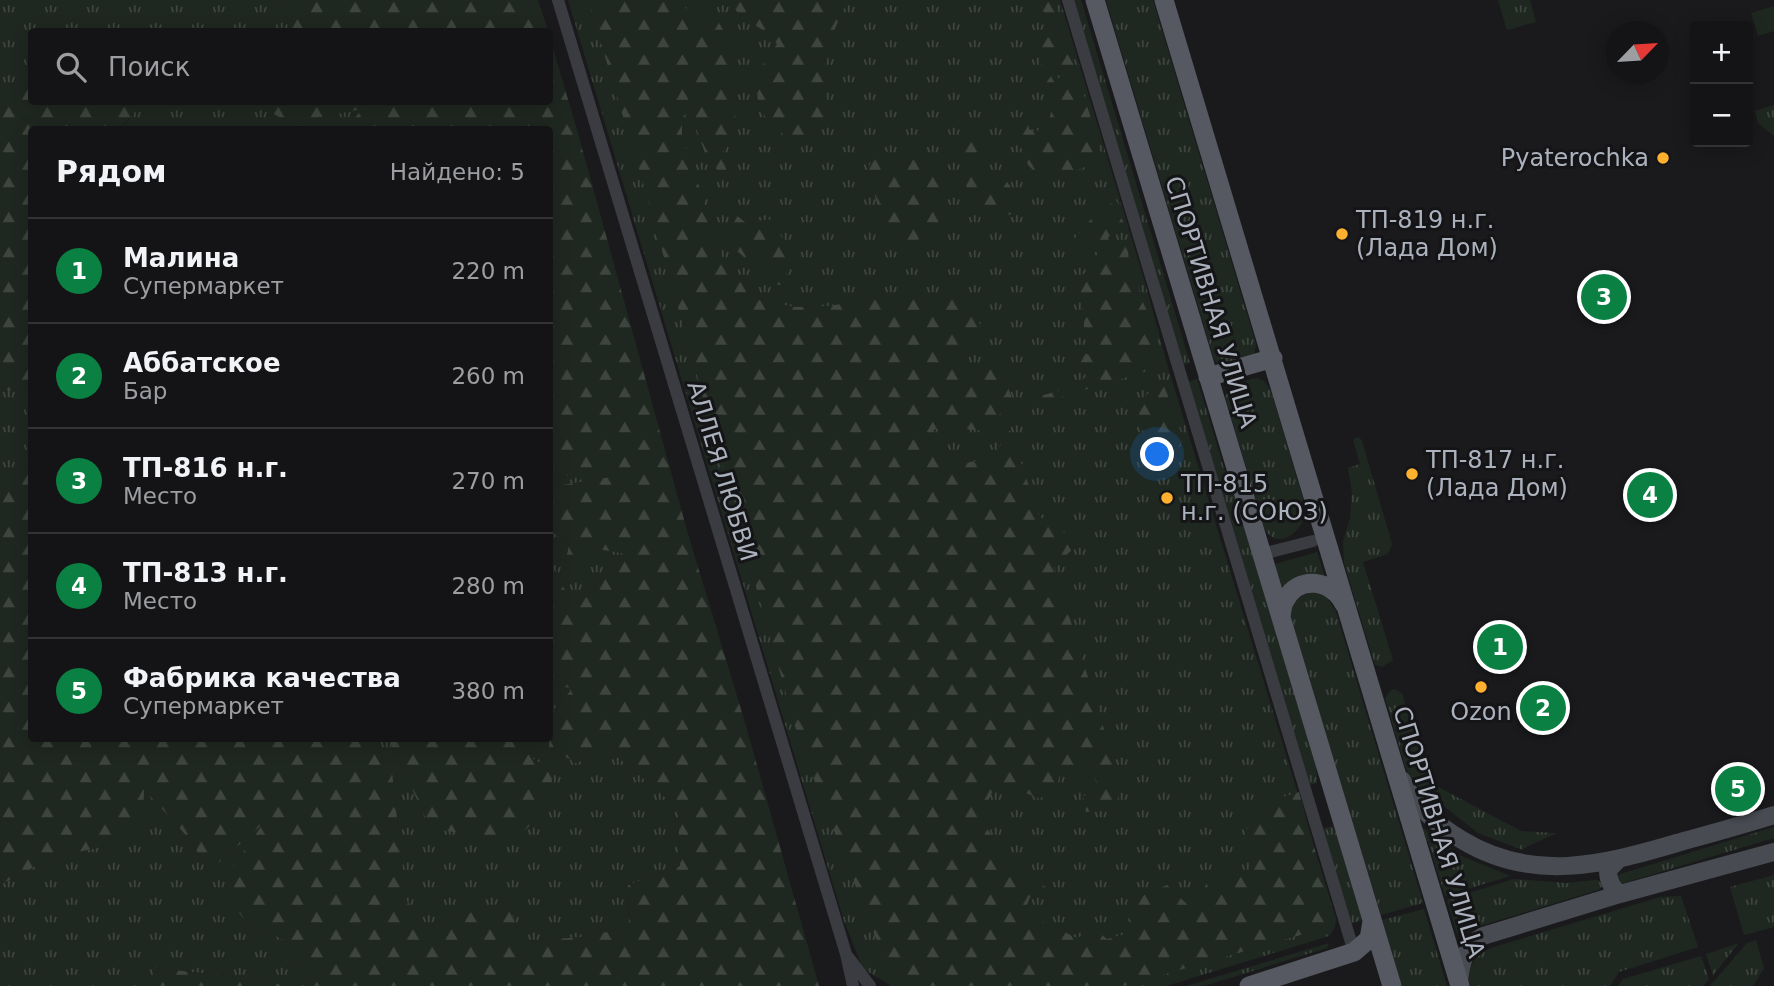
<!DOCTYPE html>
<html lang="ru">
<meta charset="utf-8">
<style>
:root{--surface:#141416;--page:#212123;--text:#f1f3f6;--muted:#9d9ea1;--line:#333335;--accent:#0b8043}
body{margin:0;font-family:"DejaVu Sans",sans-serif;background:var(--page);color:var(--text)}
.controls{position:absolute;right:21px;top:21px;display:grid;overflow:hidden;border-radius:7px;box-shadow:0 4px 18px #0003}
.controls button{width:63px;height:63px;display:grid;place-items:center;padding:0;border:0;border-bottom:2px solid var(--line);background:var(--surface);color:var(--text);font:35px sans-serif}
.compass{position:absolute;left:1606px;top:21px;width:63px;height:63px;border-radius:50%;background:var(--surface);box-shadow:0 4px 18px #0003;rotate:65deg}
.you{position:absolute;left:1158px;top:455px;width:24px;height:24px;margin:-18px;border:5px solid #fff;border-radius:50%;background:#1a73e8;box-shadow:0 0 0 10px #1a73e833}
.badge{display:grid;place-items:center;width:46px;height:46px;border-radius:50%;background:var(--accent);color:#fff;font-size:23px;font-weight:700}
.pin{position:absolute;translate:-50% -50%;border:4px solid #fff;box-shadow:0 2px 7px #0006}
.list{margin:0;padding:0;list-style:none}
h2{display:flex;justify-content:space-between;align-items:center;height:91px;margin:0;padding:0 28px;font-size:30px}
h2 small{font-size:23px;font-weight:400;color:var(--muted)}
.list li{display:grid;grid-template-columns:46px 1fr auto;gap:21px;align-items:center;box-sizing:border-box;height:105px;padding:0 28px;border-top:2px solid var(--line)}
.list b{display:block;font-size:26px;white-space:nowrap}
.list p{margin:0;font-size:23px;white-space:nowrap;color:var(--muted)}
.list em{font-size:23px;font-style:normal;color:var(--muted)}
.icon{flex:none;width:38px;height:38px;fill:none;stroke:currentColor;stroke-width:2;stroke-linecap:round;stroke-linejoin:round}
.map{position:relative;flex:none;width:1774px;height:986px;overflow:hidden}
.search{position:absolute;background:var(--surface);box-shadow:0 4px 18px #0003;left:28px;top:28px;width:525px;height:77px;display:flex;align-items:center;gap:18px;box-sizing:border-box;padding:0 24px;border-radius:7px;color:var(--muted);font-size:26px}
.panel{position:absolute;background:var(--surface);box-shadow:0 4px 18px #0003;left:28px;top:126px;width:525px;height:616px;border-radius:7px}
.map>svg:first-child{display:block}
.grass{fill:url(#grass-tufts)}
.forest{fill:url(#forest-firs)}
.pitch{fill:#1f2820}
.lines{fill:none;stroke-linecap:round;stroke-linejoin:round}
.street{stroke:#3b3c42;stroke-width:12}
.secondary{stroke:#484b52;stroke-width:18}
.primary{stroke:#565961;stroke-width:19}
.poi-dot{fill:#ffb02f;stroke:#151518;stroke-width:2.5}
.labels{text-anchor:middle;stroke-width:6;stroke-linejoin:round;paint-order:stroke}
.poi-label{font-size:24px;fill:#acb2bd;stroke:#151518;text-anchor:start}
.street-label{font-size:24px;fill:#acb2bd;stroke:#151518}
</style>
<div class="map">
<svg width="1774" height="986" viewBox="0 0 1774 986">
<defs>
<pattern id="grass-tufts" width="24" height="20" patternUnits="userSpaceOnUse" patternTransform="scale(1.75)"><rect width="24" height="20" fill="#1f2820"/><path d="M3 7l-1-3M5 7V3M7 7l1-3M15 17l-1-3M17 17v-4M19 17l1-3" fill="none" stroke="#3d453e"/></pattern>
<pattern id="forest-firs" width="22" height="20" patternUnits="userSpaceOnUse" patternTransform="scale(1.75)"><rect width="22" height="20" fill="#1f2820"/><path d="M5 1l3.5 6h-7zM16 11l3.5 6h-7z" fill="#3d453e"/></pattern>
</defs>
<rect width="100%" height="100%" fill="#1a1a1d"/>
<!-- grass -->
<path class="grass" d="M0,0H284L289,31L32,32L31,82L8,98L0,120Z
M568,0H1060L1146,286L1167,364L1336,919L1335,927L1329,936L1166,986H892L863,969L844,921Z
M1072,0H1081L1190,363L1181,366Z
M1106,0H1153L1256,344L1254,355L1219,365L1214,359Z
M1498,0H1530L1536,22L1507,30Z
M143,102H266L261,107L291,123L363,108L346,129L120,130Z
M1774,105V136L1758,123L1755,111Z
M1257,378L1264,381L1271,391L1306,509C1305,529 1280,552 1265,530L1225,397L1231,385Z
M1197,379L1226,475L1231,484L1316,765L1317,783L1308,785L1185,383Z
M31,385V463L0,474V387L9,391Z
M1359,437L1362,441L1392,544L1388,554L1363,562L1393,660L1382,667L1375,665L1344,563L1343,541L1350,519L1352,493L1348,468L1360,464L1353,439Z
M608,466L611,478L550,487V474L571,476Z
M550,530L569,545L564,568L598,549L627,553L574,610L550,562Z
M1317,552L1325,577C1308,571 1295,576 1282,587L1275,564Z
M1313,592L1326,596L1336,612L1423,903L1381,915L1291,621C1290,606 1297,595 1313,592Z
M553,686L574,687L550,714V689Z
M1394,689L1402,693L1429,782L1521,831L1557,833L1524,848L1523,850L1478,833L1416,784L1406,769L1385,698L1390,691Z
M373,739H388L431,829L530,756L528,739H548L549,747L576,763L610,750L678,808L680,866L628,885L629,927L584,937L522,941L507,901L428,926L406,900L392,772Z
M143,788L192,842L208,872L265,821L243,918L291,944L308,986H281L274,981L155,968L152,986H0V885L49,859L108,845Z
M1332,826L1340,841L1363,920L1349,924L1321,829Z
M1420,826L1459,855L1510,876L1445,896L1428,841L1425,842Z
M1774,827V838L1620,884L1614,876Z
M1774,875V927L1744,935L1730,887Z
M1514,879L1567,883L1596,880L1600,881L1602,887L1598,890L1457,933L1447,900Z
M1681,896L1698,947L1619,972L1610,986H1470C1466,969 1474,957 1488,949L1660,897Z
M1424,909L1447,986H1402L1382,920Z
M1756,940L1764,968L1753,986H1710L1747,943Z
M1329,943L1327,948L1204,986H1186Z
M1739,943L1713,975L1706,954Z
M1701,956L1709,979L1703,986H1618L1623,979Z"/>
<!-- forest -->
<path class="forest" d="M284,0H538L548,31H289Z
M588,0H682L688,13L718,21L735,51L732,96L736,120L731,143L723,151L728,180L708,161L690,112L682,117V136L702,195L713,245L754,299L795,307L827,306L881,299L916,291L975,299L980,326L957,358L962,365L998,362L1012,398L996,419L983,431L948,427L933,430L942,446L948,468L975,461L998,449L1010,430L1039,516L1079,543L1054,567L1119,778L1117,810L1086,812L1083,796L1100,791L1090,764L1060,771L1056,795L1038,798L997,781L980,819C998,843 1017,877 1046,887L1030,897L1025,910L1045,923L1077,938L1095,929L1107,939L1136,931L1128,920L1137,898L1167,885L1193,910L1212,873L1251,878L1246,832L1257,805L1299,792L1335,925L1124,986H912L881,951L800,744L644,186Z
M728,0H849C828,34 821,73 829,113L806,140L791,141L769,123L758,104L756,76L777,44L763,30L742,18Z
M1037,0H1052L1060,15L1058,33L1067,36L1102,157C1088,170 1057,176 1038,175L1028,165L1014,129L1022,115L1028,116L1029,129L1036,132L1049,121L1054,100L1063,94L1055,87L1047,86L1046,83L1051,76L1060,78L1058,69L1052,62L1044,68C1032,56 1043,32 1046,16Z
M550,38L579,137L688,534L746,726L819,986H308L291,944L243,918L234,906L228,874L263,824L208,872L192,842L144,789L143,825L108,845L49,859L0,885V474L31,463L32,738L373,739L392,772L406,900L428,926L507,901L522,941L584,937L629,927L628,885L680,866L678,808L610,750L576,763L549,747L550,714L573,688L553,686L550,689V562L575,609L626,554L598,549L564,569L569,545L550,530V487L611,477L607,467L571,476L550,474V444L553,438L550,439V130L346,129L362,109L291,123L260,107L266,102H550Z
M31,82L32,102H143L120,129L32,130L31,385L9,391L0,387V120L8,98Z
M976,126L979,132L976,139L986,144L989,150L984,158L974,160L970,167C978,172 982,171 991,173C1011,177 1014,194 1019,211C1003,220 986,216 970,209L971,202L961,168L957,136Z
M884,151C891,152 894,154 900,157C911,161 924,158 935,162L942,182L944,197L937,229L924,238L909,242L901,238L894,227H884L874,193L864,175L875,155Z
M1116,200L1119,205L1117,210L1124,223V231L1115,229L1108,238L1111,247L1121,244L1128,247L1129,266L1136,272C1138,295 1146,312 1159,330L1157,345L1153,349L1156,364L1147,371L1035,405L1020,404C1045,391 1072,393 1091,372L1084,366H1078L1072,371L1070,364L1073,353L1080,351L1089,355L1093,345C1077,325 1088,325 1083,308C1081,299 1075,290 1072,282L1097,265L1096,256L1101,248L1098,243L1081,249L1070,244L1093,217Z
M736,215L746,223L769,219L788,246L793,259L781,285L771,284C763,272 766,263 757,253L745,258L736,250L729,231Z
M1164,385L1183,438L1180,447H1169L1166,459L1160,464L1155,475L1147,477C1136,463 1149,454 1146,439C1146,436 1143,432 1142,429C1134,408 1142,391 1164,385Z
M388,739H528L530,756L554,773L543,811L516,840L431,829Z
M155,968L274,981L281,986H152Z"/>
<!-- pitch -->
<path class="pitch" d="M1774,6V31L1758,36L1751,13Z"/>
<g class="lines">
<!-- street -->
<path class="street" d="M558,0L846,954L853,986
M1068,0L1354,952
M1262,554L1313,541
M848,957L870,986"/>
<!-- secondary -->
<path class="secondary" d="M1402,780C1415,806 1437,825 1462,840C1533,883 1602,865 1677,843C1709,834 1742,825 1774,815
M1617,861L1608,870C1608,880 1611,888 1620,894
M1459,982C1461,961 1465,947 1483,936L1620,894L1774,852"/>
<!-- primary -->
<path class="primary" d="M1095,0L1392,986
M1164,0L1460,986
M1208,377L1273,358
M1281,617C1282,612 1282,605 1285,601C1298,574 1333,580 1344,604
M1249,986L1354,952L1369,939L1372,921"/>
</g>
<!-- markers -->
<g class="poi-dot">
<circle cx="1663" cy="158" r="7"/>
<circle cx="1342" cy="234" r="7"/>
<circle cx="1412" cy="474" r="7"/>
<circle cx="1167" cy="498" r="7"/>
<circle cx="1481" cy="687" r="7"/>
</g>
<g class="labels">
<!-- poi labels -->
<g class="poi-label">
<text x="1649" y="166" text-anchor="end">Pyaterochka</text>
<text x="1356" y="228">ТП-819 н.г.<tspan x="1356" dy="28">(Лада Дом)</tspan></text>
<text x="1426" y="468">ТП-817 н.г.<tspan x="1426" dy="28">(Лада Дом)</tspan></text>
<text x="1181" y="492">ТП-815<tspan x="1181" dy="28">н.г. (СОЮЗ)</tspan></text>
<text x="1481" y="720" text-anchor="middle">Ozon</text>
</g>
<!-- street labels -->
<g class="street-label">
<text transform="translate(1211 302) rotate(73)" y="8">СПОРТИВНАЯ УЛИЦА</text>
<text transform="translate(722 471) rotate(73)" y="8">АЛЛЕЯ ЛЮБВИ</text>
<text transform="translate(1439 832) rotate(73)" y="8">СПОРТИВНАЯ УЛИЦА</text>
</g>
</g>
</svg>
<div class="controls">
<button>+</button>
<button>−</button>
</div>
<svg class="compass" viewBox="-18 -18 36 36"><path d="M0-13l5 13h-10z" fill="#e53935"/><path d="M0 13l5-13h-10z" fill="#9d9ea1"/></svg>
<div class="you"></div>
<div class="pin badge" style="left:1500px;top:647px">1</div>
<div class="pin badge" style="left:1543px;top:708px">2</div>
<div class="pin badge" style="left:1604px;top:297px">3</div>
<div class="pin badge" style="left:1650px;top:495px">4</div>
<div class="pin badge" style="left:1738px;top:789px">5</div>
<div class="search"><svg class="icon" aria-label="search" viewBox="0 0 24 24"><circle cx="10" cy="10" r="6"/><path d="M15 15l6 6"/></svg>Поиск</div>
<section class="panel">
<h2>Рядом<small>Найдено: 5</small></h2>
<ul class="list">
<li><span class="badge">1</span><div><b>Малина</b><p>Супермаркет</p></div><em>220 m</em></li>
<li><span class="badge">2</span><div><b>Аббатское</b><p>Бар</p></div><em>260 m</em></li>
<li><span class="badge">3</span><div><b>ТП-816 н.г.</b><p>Место</p></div><em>270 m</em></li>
<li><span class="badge">4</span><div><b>ТП-813 н.г.</b><p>Место</p></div><em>280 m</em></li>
<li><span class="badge">5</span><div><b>Фабрика качества</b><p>Супермаркет</p></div><em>380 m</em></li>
</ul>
</section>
</div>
